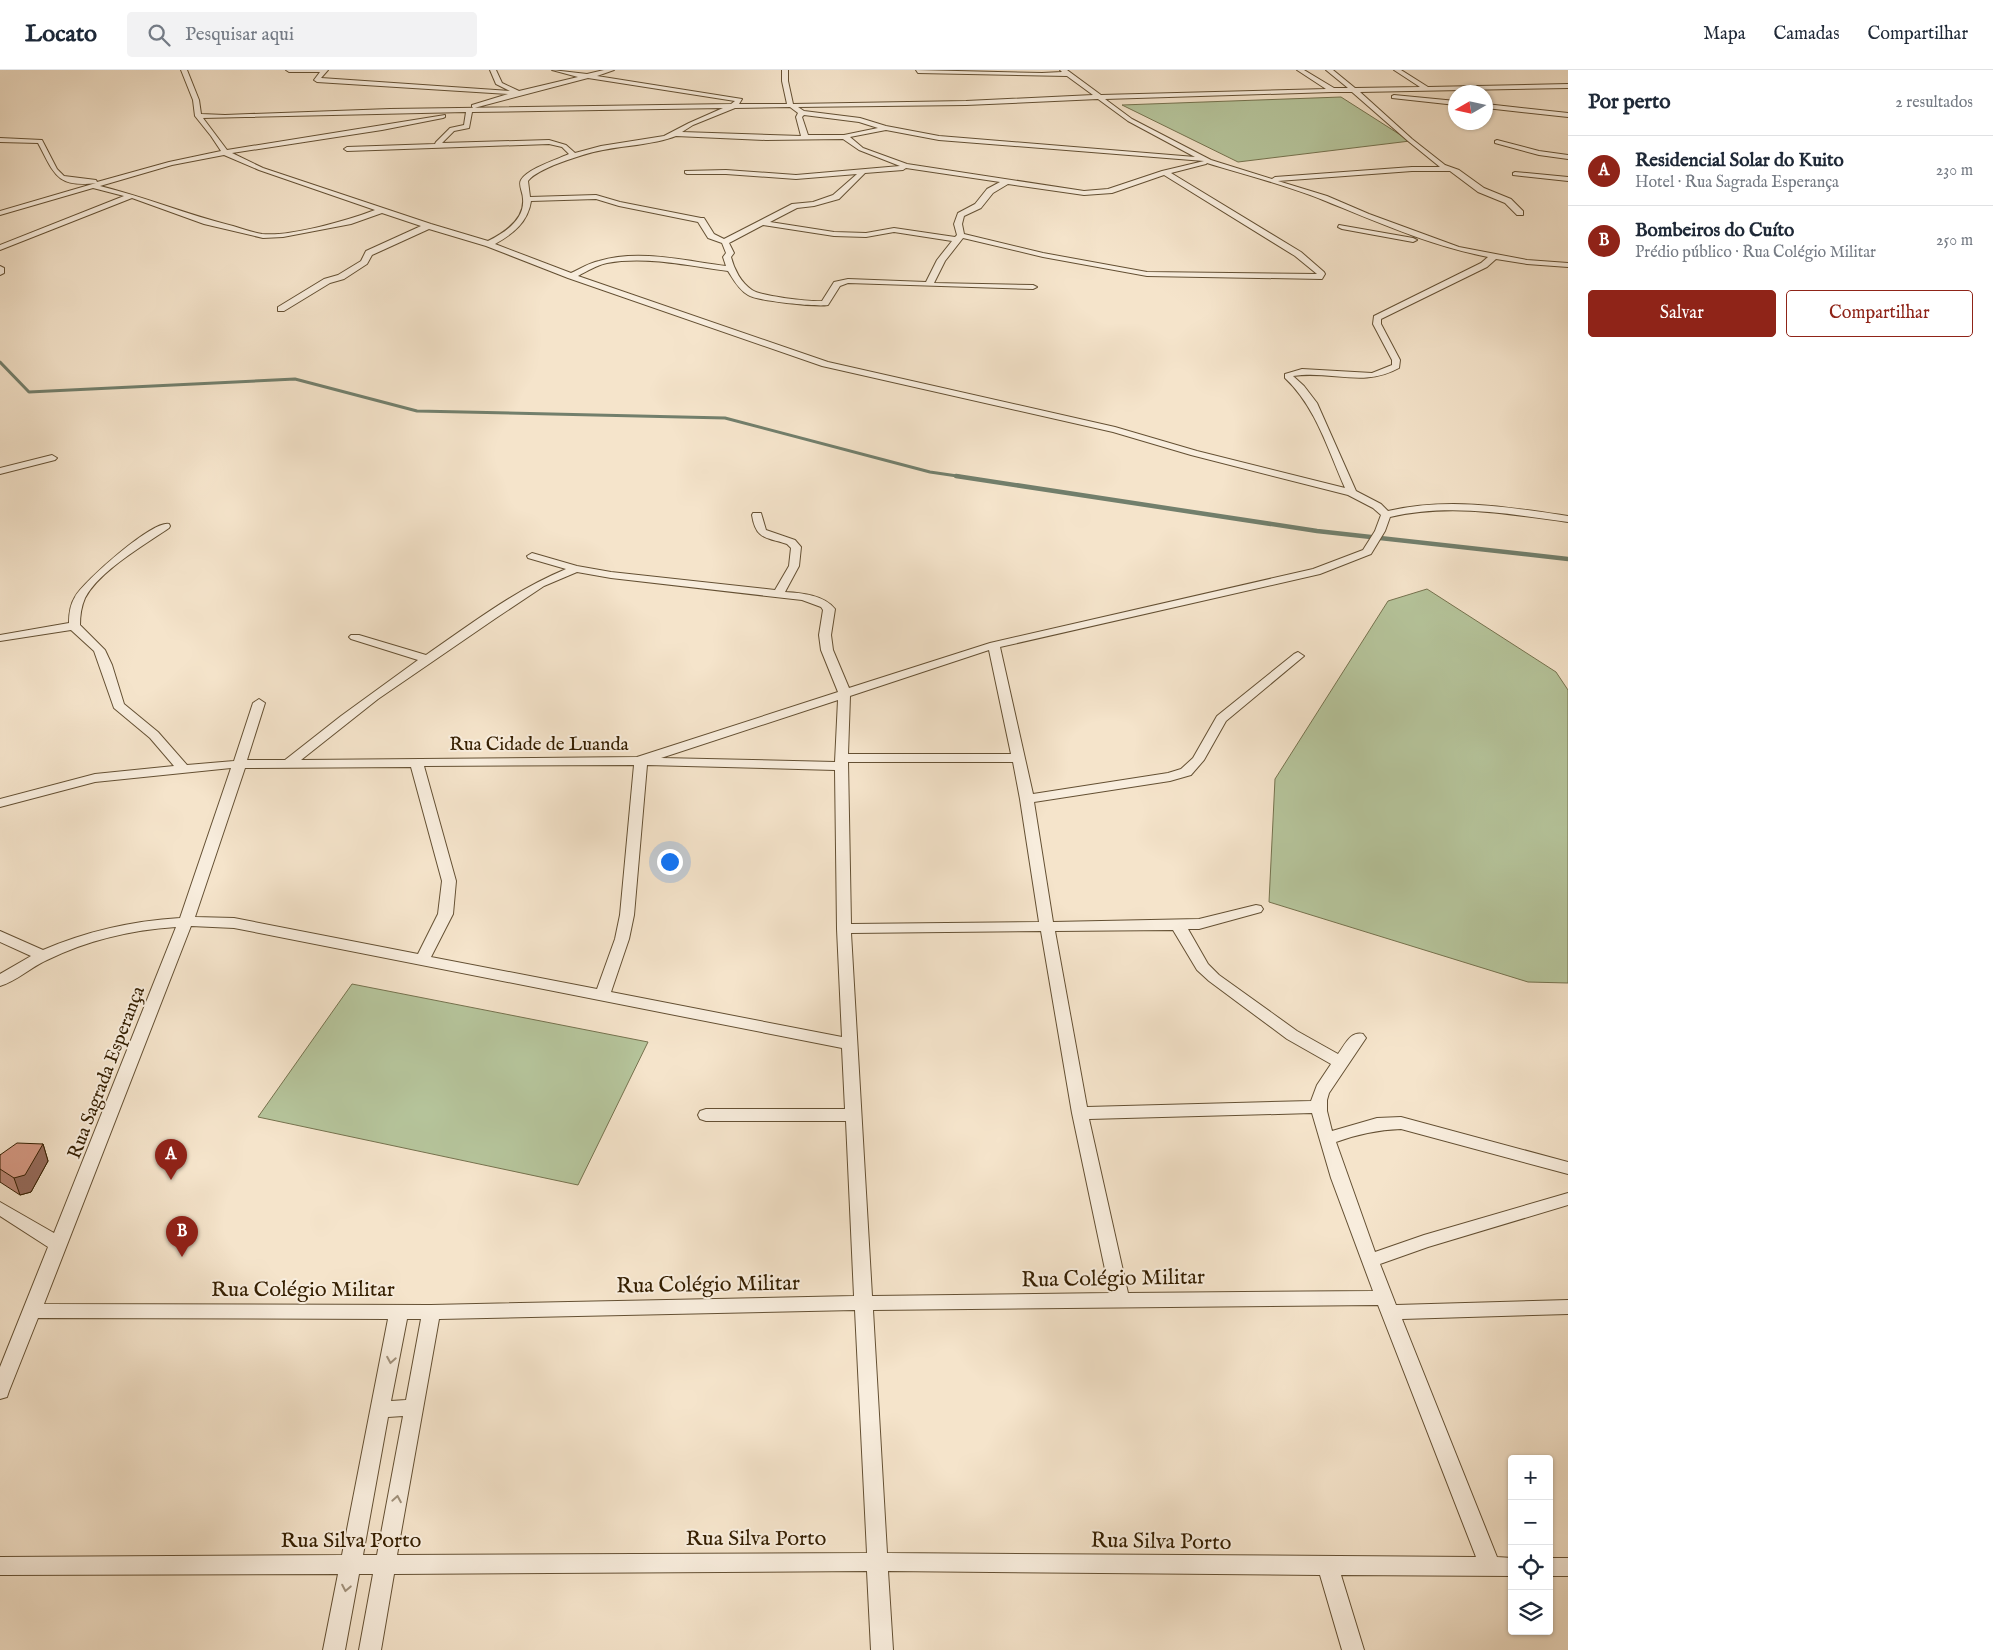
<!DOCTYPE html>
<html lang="pt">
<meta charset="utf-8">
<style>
:root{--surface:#fff;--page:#f2f2f3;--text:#1f2937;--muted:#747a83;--line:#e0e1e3;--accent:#8f2418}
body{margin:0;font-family:"IM FELL English",serif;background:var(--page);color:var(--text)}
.controls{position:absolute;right:15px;bottom:15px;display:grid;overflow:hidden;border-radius:5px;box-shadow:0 1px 4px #0004}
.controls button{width:45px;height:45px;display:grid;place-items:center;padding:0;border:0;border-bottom:1px solid var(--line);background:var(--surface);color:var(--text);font:25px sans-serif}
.compass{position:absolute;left:1448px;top:15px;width:45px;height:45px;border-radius:50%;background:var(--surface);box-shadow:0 1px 4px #0004;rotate:261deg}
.you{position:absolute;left:669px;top:791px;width:18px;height:18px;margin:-12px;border:4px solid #fff;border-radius:50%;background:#1a73e8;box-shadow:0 0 0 8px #1a73e833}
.badge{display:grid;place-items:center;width:32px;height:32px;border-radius:50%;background:var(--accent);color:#fff;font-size:16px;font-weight:700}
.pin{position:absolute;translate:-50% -41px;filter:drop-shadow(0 1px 2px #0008)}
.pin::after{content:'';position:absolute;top:26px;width:18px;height:15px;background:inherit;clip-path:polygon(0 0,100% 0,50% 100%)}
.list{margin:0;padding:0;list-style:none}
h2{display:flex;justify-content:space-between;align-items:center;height:65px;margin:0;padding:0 20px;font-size:21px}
h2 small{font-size:16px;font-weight:400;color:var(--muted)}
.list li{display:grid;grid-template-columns:32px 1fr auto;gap:15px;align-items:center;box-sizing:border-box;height:70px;padding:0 20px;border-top:1px solid var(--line)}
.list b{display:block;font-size:19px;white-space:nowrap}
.list p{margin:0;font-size:16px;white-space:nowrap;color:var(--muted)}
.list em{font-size:16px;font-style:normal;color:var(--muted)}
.actions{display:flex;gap:10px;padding:15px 20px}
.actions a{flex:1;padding:11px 0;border:1px solid var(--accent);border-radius:5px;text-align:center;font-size:18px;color:var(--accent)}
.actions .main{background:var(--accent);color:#fff}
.icon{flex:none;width:28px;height:28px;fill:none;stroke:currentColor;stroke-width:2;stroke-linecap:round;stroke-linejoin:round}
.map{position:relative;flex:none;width:1568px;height:1580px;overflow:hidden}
header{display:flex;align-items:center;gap:30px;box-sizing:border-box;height:70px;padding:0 25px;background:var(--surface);border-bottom:1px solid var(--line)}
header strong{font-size:24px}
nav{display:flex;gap:28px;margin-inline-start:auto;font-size:18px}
.search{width:350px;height:45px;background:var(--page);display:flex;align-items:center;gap:12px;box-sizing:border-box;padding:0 18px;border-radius:5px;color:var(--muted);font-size:19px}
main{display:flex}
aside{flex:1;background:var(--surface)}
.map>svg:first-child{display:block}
.green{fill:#b6c59c;stroke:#75724e}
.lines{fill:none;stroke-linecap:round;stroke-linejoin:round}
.stream-far1{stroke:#727f6c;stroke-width:3}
.stream{stroke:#727f6c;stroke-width:4.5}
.street-casing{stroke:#645033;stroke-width:2}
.street{fill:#f8eddd;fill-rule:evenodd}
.wall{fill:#b88472;stroke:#341e00}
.shaded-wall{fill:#966b5c;stroke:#341e00}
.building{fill:#d69984;stroke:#341e00}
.oneway{stroke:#a0907a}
.labels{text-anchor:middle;stroke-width:4;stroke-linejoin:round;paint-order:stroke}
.street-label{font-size:19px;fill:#341e00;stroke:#f8eddd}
.near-street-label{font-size:22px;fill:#341e00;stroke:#f8eddd}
</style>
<header>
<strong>Locato</strong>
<div class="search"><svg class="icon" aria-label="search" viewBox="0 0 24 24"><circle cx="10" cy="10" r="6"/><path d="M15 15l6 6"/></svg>Pesquisar aqui</div>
<nav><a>Mapa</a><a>Camadas</a><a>Compartilhar</a></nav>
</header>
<main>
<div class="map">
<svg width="1568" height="1580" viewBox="0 0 1568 1580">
<rect width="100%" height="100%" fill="#f5e4cb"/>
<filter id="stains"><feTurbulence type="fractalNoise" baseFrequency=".004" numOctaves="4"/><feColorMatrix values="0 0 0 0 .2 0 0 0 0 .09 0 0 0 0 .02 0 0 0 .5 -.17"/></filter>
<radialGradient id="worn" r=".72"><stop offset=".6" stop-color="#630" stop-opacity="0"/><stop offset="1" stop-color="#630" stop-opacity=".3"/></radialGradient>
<!-- green -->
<path class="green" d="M1341,27L1410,71L1238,92L1122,35Z
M1427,519L1556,602L1568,620V913L1528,912L1269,832L1275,709L1388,531Z
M352,914L648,972L578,1115L258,1047Z"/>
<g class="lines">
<!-- stream-far1 -->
<path class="stream-far1" d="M0,292L29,322L295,309L417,341L725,348L930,402L964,407"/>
<!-- stream -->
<path class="stream" d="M956,406L1317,461L1568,489"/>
<!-- street casing -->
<g class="street-casing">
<path id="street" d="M181,0H187L199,30L201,44L225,45L390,39L731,34L735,31L588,8L474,38L472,37V35L508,24L317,12L314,10L320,2H289L286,0H328L321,8L510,21L496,14L490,0H496L502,13L519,21L578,7L552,0L587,4L604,0H614L597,6L742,29L739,34H787L782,11V0H788V11L793,34L966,31L1093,25L1067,6L918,3L916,0L1042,3L1062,2L1060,0H1067L1101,25L1326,19L1297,0H1304L1334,18H1348L1326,0H1333L1355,18L1420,17L1394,0H1401L1428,17L1568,14V18L1360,22L1412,69L1445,95L1459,100L1484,118L1511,129L1523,141V145H1517L1505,133L1478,122L1450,101H1412L1278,111L1327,126L1369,144L1459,177L1527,190L1568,193V197L1527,194L1496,189L1487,197L1381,249V254L1400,290L1399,298C1363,318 1331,300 1293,306L1304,316L1317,333L1356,421L1381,434L1388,441C1449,427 1508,437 1568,446V452C1509,444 1450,433 1390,447L1385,461L1371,484L1320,504L1000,577L1033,724L1168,703L1181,699L1193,688L1217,646L1294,584L1298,582L1304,586L1226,651L1204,690L1191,705L1170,711L1034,732L1053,852L1199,849L1256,835L1261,836L1263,839L1261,842L1199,859H1188L1208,894L1219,905L1297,961L1338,984C1345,975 1350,961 1363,964L1366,968L1329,1023L1327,1030V1041L1332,1061L1377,1048L1401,1047L1568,1092V1104L1401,1059C1377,1060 1358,1064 1336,1072L1375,1182L1424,1165L1568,1123V1135L1428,1177L1380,1194L1396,1235L1568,1230V1244L1402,1249L1497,1487L1512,1488V1506L1341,1505L1364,1580H1342L1320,1505L888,1501L893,1580H871L867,1501L394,1504L381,1580H359L373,1504H359L345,1580H323L338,1504L0,1505V1487L342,1485L388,1249L38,1248L9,1321L7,1327L0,1329V1297L48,1177L0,1146V1132L54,1163L176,857C131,860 88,870 47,890C31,897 17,911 0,916V904L31,886L0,872V861L43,880C87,861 132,851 180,848L231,698L95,712L0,737V729L95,704L174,696L150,668L114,638L94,581L71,560L0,571V565L69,553C69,544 70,535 75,527C84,511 153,450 169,454L170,456L169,458C143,476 99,501 85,528C81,537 80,546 80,555L105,580L112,595L124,634L158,662L187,695L234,691L253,633L259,629L265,633L247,690H285L341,646L418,590L351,569L349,567L351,565H359L426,585C471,554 515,520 566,499L528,488L527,486L532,483L577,496L611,502L775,520L789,496L791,478L787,474C766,467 756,470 752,445L753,443H761L766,460L795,470L801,477L799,496L785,522C802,523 824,525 835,539L831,565L833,580L849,618L990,573L1313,499L1363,480L1375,461L1381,445L1373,438L1348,425L1191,385L1113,362L822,296L568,208L486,176L429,159L372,185L367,194L344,209L330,213L284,241H278V237L324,209L338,205L361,191L366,181L421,156L382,143L351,154L283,167L263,168L204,154L132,128L0,180V175L124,126L93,118L0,145V141L96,113C56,118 54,103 38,73L0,72V68L42,70L57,99L64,106L96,110L97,112L169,92L221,81L211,66L195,46L193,30ZM1332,22H1352L1408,71L1440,97H1412L1275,107L1272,109L1211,90L1132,49L1105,29ZM1098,29L1128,51L1195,87L939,66L886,56L860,48L804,41L798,37L966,35ZM790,37L798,43L796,47L801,66L682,62L693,55L735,38ZM723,38L689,53L664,66L601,76L575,83L566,75L549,70L442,73L454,61L469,58L472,42ZM466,42L464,55L450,58L436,72L435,74L347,77L344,79L347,81L549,74L562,77L569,84C558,89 527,99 521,110C518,115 523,122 523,129C525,150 504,163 488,171L431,154L263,98L232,83L382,60L443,48L445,47V45L227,80L203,48ZM804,45L859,52L878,58L844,65H808L802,47ZM886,60L939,70L1204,91L1162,101L1108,119L1084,121L907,94L863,78L850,67ZM676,66L766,70L843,69L859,80L900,96L796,105L726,100L685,101V103L687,104H726L796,109L857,104L833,125L813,132L792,134L724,169L714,164L704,148H701L620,132L596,125L530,127L528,111C533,104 545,99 554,95C570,89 586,83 603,80C627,75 653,75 676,66ZM224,85L259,100L375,140C349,150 290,167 262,164C252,162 242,159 233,156C188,145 145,127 100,116L172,95ZM1207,93C1246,105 1286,115 1323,130C1377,152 1431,176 1488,187L1481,193L1374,246L1373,254L1392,290V295L1372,303L1302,299L1285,304V308C1316,337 1328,380 1345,418L1197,381L1115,357L828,292L578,206C587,201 597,195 607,193C647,186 689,196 728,201C733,209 739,220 748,225C757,231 816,237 828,235L840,216L848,213L1033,219L1037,217L1033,215L934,213L945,191L963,168L1043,187L1147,206L1322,209L1325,204L1324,202L1301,182L1171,103L1206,94ZM906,98L1000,112L987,119L975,134L958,143L954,154L957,165L955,167L894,158L866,163L834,162L770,152L797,138L814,136L839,129L865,103L903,100ZM1164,105L1295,186L1317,204L1147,202L1043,183L964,164L962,154L964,146L981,138L993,123L1008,114L1084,125L1112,123ZM596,129L619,136L698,152L708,168L722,173L726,183L723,187L726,196C685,191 639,179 599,191C589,193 580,199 571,203L495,174C513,164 528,152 531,131ZM763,155L834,166L866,167L894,162L952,171L937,190L926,212L848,209L834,212L822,231C811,232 760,226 752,220C741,213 734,199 731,187L734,183L729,173ZM577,502L611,508L802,530L821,537L823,540L819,565L821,580L838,622L637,687L301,690L378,629L496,548L544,516ZM989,580L1011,684H848L850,626ZM838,630L835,692L661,688ZM848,692H1013L1020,729L1039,852L851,854ZM634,695L620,845L615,869L597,919L431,887L453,844L456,811L424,696ZM647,695L835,700L837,859L842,967L611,922L629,869L634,845ZM411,697L442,811L438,844L418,884L234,848L195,847L245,698ZM191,856L234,858L842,978L845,1039H706L700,1041L698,1045L700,1049L706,1051H846L854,1226L431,1235L44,1234ZM1173,860L1197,900L1209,911L1287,969L1331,994L1317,1015L1311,1031L1087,1037L1055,861ZM1041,861L1072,1043L1110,1223L872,1226L851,863ZM1312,1043L1331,1108L1373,1221L1128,1223L1089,1049ZM1378,1235L1476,1487L887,1483L873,1240ZM855,1240L867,1483L397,1485L439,1249ZM407,1249H421L406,1330L391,1331ZM403,1346L377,1485H363L388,1347Z
M1394,25L1456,31V35L1392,28V26Z
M1486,34L1568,43V47L1486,38Z
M1497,70L1539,81L1568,85V89L1539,85L1495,73V71Z
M1515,102L1568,107V111L1513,105V103Z
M1339,155L1413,168L1417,170L1413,172L1342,159L1338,157Z
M0,196L4,198V203L0,205Z
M52,385L57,388L55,390L0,404V398Z
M1549,1488H1568V1506H1549Z"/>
</g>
<!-- street -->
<use href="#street" class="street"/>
</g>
<!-- wall -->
<path class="wall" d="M43,1074L48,1091L31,1122L20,1125L0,1112V1085Z"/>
<!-- shaded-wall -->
<path class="shaded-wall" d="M43,1074L48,1091L31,1122L20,1125L14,1108Z"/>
<!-- building -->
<path class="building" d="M17,1073L43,1074L25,1105L14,1108L0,1099V1085Z"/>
<!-- one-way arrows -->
<defs><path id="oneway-chevron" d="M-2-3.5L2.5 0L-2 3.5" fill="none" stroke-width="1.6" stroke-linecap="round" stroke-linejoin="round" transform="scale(1.25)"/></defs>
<g class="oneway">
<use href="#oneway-chevron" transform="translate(391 1290) rotate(100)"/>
<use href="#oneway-chevron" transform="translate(397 1429) rotate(-80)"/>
<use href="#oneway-chevron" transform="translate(346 1518) rotate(101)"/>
</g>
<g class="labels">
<!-- street labels -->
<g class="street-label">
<text x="539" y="680">Rua Cidade de Luanda</text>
<text transform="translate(105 1002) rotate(-69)" y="7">Rua Sagrada Esperança</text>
</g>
<!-- near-street labels -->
<g class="near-street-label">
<text transform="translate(1113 1207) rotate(-1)" y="8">Rua Colégio Militar</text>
<text transform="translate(708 1213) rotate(-1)" y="8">Rua Colégio Militar</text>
<text x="303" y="1226">Rua Colégio Militar</text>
<text x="756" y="1475">Rua Silva Porto</text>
<text x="351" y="1477">Rua Silva Porto</text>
<text transform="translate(1161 1470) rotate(1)" y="8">Rua Silva Porto</text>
</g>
</g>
<rect width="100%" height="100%" filter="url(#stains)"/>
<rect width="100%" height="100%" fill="url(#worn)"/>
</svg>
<div class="controls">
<button>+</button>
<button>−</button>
<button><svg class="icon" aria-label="locate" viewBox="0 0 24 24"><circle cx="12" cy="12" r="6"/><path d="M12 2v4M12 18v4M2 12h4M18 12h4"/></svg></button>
<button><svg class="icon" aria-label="layers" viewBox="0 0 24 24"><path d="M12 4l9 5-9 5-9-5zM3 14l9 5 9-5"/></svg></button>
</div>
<svg class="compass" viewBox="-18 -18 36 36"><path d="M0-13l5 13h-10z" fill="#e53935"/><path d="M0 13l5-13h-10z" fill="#747a83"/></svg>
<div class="you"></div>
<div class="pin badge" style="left:171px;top:1110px">A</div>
<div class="pin badge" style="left:182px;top:1187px">B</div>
</div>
<aside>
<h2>Por perto<small>2 resultados</small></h2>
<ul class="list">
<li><span class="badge">A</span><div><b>Residencial Solar do Kuito</b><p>Hotel · Rua Sagrada Esperança</p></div><em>230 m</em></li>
<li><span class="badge">B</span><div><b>Bombeiros do Cuíto</b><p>Prédio público · Rua Colégio Militar</p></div><em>250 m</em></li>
</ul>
<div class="actions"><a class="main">Salvar</a><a>Compartilhar</a></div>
</aside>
</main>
